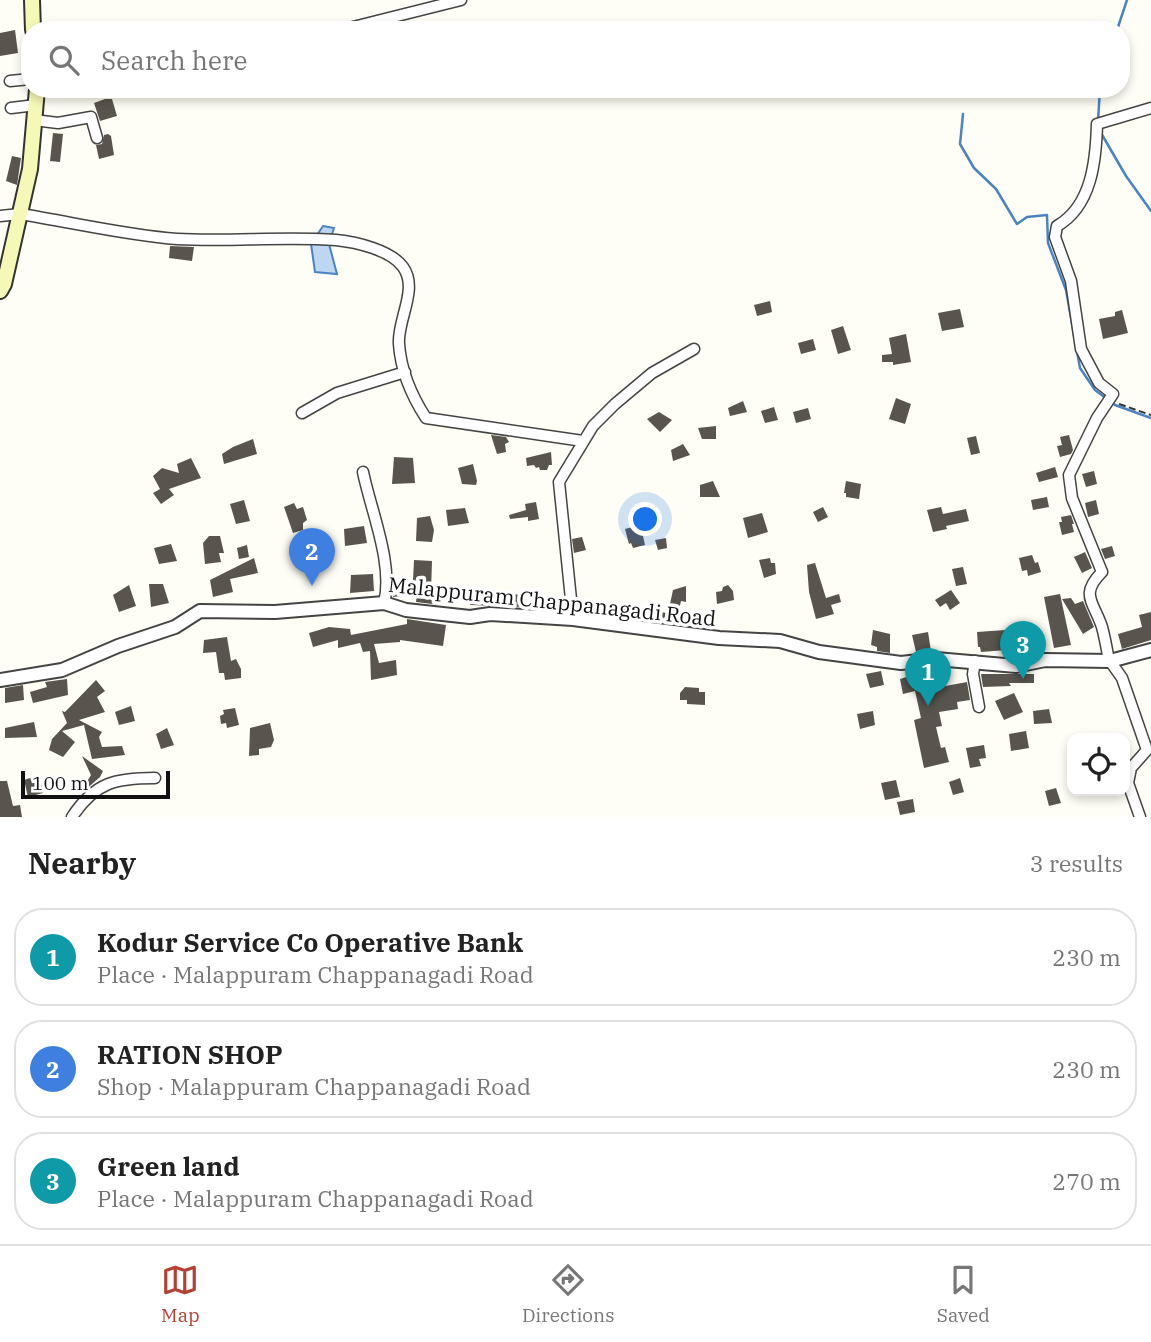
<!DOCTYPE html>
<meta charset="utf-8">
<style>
:root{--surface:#fff;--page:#f2f2f2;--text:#222;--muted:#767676;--line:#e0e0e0;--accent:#b64034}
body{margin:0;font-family:"IBM Plex Serif",serif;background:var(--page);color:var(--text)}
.controls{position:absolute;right:21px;bottom:21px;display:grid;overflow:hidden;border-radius:14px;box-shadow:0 4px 10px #0003}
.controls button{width:63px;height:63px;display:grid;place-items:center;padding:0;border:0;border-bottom:2px solid var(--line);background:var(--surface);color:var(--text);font:35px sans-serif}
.scale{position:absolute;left:21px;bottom:18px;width:149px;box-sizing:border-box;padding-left:7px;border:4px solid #111;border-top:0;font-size:19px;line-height:24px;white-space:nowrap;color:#111;-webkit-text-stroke:5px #fff;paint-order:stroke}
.you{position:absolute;left:646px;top:520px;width:24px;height:24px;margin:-18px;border:5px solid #fff;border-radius:50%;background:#1a73e8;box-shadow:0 0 0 10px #1a73e833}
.badge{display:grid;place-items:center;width:46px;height:46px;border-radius:50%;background:var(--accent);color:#fff;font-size:23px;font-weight:700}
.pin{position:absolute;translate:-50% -58px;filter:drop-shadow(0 2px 4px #0008)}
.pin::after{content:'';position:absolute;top:37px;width:24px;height:21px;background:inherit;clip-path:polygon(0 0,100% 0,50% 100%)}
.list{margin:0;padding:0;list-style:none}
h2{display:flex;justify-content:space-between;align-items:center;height:91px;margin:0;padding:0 28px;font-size:30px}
h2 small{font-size:23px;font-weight:400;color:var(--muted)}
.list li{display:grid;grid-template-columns:46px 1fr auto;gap:21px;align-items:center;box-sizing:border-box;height:98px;margin:0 14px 14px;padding:0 14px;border:2px solid var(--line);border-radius:28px}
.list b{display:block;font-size:26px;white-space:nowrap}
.list p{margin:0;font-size:23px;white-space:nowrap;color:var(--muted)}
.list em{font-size:23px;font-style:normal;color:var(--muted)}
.icon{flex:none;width:38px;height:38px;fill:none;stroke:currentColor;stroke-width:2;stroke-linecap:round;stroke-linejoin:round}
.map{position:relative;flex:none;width:1151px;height:817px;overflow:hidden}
.search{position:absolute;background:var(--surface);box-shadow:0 4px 10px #0003;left:21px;right:21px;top:21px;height:77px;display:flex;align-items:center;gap:18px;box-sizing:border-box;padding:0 24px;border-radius:28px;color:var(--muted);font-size:26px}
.sheet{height:427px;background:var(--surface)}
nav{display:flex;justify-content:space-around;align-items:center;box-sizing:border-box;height:98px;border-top:2px solid var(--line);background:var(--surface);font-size:19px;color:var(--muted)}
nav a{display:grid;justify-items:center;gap:4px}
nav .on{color:var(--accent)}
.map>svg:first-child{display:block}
.water{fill:#bed7f1;stroke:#4b83c2;stroke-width:2}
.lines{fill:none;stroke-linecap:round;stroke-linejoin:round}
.stream{stroke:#4b83c2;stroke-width:2.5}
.building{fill:#59544e}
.minor-casing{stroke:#444;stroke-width:13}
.tertiary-casing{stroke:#444;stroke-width:16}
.secondary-casing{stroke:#333;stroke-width:18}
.path{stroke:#333;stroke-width:2;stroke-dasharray:7 3.5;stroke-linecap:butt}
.minor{stroke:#fff;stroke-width:10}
.tertiary{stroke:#fff;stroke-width:12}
.secondary{stroke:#f6f8b7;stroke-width:14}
.labels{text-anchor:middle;stroke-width:7;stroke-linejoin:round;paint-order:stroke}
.street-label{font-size:21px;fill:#111;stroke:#fff}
</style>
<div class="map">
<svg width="1151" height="817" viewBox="0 0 1151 817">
<rect width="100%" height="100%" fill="#fefef6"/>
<!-- water -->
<path class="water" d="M323,226L334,228L329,244L337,274L315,272L311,244Z"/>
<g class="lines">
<!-- stream -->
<path class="stream" d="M1117,30L1127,0
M963,114L960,144L974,168L996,189L1017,224L1027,217L1047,215L1048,243L1066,290L1080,368L1095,390L1115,405L1151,418
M1098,121L1100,89
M1101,133L1126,176L1151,211"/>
</g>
<!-- building -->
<path class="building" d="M15,30L18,53L0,56V33Z
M105,99H112L117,116L100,121L94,103Z
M53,133L63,134L60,162L50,161Z
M108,134L111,136L114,155L99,159L96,145L102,144L104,135Z
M12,156L21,158L17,185L6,181Z
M170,246L194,247L192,261L169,258Z
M770,301L772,312L757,316L754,305Z
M960,309L964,327L942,331L938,313Z
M1122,310L1128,333L1103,339L1099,319L1115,316V312Z
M843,326L851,350L838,354L831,330Z
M906,334L911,362L893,365V362H882V355L892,354L889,338Z
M813,339L816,350L801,354L798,343Z
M896,398L911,404L905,424L889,419Z
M743,401L747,412L730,416L728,408Z
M774,407L778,420L765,423L761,411Z
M808,408L811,419L796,423L793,412Z
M659,412L672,420L660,432L647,419Z
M716,426V439H702L698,428Z
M491,435L506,437L509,442L505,444L506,452L497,454Z
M1069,435L1073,450L1071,454L1060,457L1057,446L1062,445L1060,437Z
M976,436L980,453L971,455L967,438Z
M253,439L257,454L224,464L222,454L233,447Z
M683,444L690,455L673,461L671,450Z
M551,452L552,465H549L547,470H540L539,467L536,468L534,465L527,466L526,458Z
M394,457L413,458L415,483L392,484Z
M191,458L201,478L169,489L174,495L161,504L153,493L160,489L153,476L162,468L179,473L177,464Z
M473,464L477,481L476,485L462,484L458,468Z
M1055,467L1058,477L1039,482L1036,473Z
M1094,471L1097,484L1086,487L1082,474Z
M713,481L720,497H700V485Z
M846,481L861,484L859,499L846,497V493H844Z
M1047,497L1049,507L1033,510L1031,500Z
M244,500L250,521L236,524L230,504Z
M1096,500L1099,514L1088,517L1085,503Z
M536,502L539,519L528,521V517L510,519L509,515L526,510L525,504Z
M294,503L297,509L303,507L307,520L303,523V530L293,533L284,507Z
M823,507L828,517L818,522L813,512Z
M941,507L943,514L966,509L969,521L946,526L947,529L933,532L927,510Z
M465,508L469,523L448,526L446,510Z
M762,513L768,532L748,538L743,518Z
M1071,515L1074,524H1072L1074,532L1062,535L1059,522H1062L1061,517Z
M430,516L434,530L432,542L416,541L417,518Z
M364,526L367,543L345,546L344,529Z
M636,526L643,536L645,545L633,548L631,543L629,544L625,529Z
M209,536H220L224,553H219L221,562L205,564L203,543Z
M582,537L586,550L574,553L572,539Z
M666,538L667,548L658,550L655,540Z
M171,544L177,561L159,564L154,548Z
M247,545L249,557L239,559L237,548Z
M1112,546L1115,556L1105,559L1101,549Z
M1085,552L1092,568L1082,573L1074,557Z
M1032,555L1035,563L1038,562L1041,572L1028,576L1027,570L1022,571L1019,558Z
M254,558L258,573L230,579L233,592L213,597L210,580Z
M770,558L771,563H775L776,574L764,578L759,560Z
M414,560L432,561L431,592L440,594L441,605L416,602L417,594L393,597L394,580H413Z
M815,563L826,598L839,594L841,602L831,605L834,614L816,619L809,592L807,565Z
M963,567L967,584L956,586L952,569Z
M373,574L374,591L350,593L351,575Z
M149,584H163L169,603L151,607Z
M129,585L136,606L119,612L113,595Z
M728,585L733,591L734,600L717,604L716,592L722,591L723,587Z
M686,586V602L681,601L676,623L611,615L610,608L626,606V608L648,609V611L668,613L673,590Z
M951,590L960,603L950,610L946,603L940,607L935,600Z
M471,592L525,595V607L470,605Z
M1060,594L1071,645L1054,648L1044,597Z
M1071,598L1075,604L1083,601L1094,627L1083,634L1062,599Z
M579,603L596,604L597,613L581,611Z
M1151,612V640L1122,649L1118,634L1142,627L1139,615Z
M407,619L446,625L443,646L400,640V642L374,644L379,663L396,660L397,675L371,680L370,651L363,652L360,643L338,648V640L313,647L309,633L329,627L350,629L351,635L407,624Z
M1024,625L1028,644L1007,650L981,652L980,647H978L977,632L1005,630Z
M873,630L890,634V653L877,651V647L871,645Z
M928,632L931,651L916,652L912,635Z
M227,637L231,661L236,659L241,669V678L225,680L224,673H219L216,652L203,653L204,640Z
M936,668L940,687L967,682L970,700L957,702L958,709L939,712L942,726L936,727L941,748L945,747L949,762L924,768L914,720L921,718L915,691L903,694L900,679L910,676L909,671Z
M881,671L884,685L870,688L866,674Z
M981,674H1034V683H1009L1011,686L983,687Z
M67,679L68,695L33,703L30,692L47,687L45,682Z
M96,680L105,691L97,697L105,712L79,720L102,732L99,737L102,747L122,746L125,755L92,759L84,725L62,731L75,742L63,757L49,750L52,739L67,723L62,711L65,712Z
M23,685L24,700L5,703V688Z
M685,687L699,688V692H705V705L687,704V700H680V693Z
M1014,693L1023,712L1004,720L995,701Z
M131,706L135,721L119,725L115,712Z
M235,708L239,725L227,728L226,723L221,724L220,716L224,714L223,710Z
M1049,709L1052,723L1034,724L1033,711Z
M873,711L875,725L860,729L857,714Z
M34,722L37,737L5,738V728Z
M270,723L274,740L271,747L259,749V755L249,756L250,728Z
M167,728L174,745L161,749L156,734Z
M1026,731L1029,748L1011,751L1009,734Z
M984,745L986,758L979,759L981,766L970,768L966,748Z
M82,756L103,771L100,777L83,792L81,791L91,775Z
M39,775L43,793L28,797L24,780Z
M960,778L964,792L953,795L949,782Z
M896,780L900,797L885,800L881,783Z
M0,781H7L13,806L20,805L22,817H0Z
M1056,788L1061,803L1049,806L1045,791Z
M913,799L915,812L900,815L897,802Z"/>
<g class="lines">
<!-- minor casing -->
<g class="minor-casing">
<path id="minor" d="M350,30L353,27L461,0
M10,81L30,79
M11,108L36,105
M34,120L58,123L91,117L97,138
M0,216L20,214C71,222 125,235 177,239C230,242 283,236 336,240C356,242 391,250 403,267C419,289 397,320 399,344C401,372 411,395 426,418L583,441
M302,413L337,393L405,372
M363,472C371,511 394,565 384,603
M573,619L559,482L593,426L615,404L652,373L694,349
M975,661L973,674L979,707
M1109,661C1107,650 1105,638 1102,627C1094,602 1079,595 1102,572L1072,498L1069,475L1097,418L1113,394L1099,383L1081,349L1071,281L1055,237L1057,226C1092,206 1096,160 1097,124L1151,108
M1110,661L1122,678L1147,750L1131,768L1128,783L1140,817
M72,817C95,782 116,778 155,778"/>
</g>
<!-- tertiary casing -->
<g class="tertiary-casing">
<path id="tertiary" d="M0,680L62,670L118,646L175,627L200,611L275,612L384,603L406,610L470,617L490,614L573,619L719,638L780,641L819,652L901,663L936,659L1016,666L1045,660L1110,661L1151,650"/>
</g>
<!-- secondary casing -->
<g class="secondary-casing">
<path id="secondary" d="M32,0L33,30
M0,291L4,284L30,169L37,89"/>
</g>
<!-- path -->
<path class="path" d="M1119,404L1151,415"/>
<!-- minor -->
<use href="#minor" class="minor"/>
<!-- tertiary -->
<use href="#tertiary" class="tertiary"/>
<!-- secondary -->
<use href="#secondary" class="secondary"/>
</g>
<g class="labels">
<!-- street labels -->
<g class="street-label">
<text transform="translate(552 602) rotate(6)" y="7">Malappuram Chappanagadi Road</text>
</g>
</g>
</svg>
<div class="controls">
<button><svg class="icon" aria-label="locate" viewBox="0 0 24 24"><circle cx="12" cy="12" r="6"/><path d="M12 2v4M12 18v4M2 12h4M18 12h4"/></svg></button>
</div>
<div class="scale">100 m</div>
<div class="you"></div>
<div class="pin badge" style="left:928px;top:706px;background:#0f9aa8">1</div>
<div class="pin badge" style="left:312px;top:586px;background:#3f7fe0">2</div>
<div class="pin badge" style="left:1023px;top:679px;background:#0f9aa8">3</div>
<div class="search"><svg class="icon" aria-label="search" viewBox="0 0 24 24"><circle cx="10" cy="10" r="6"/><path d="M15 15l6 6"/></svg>Search here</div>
</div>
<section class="sheet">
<h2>Nearby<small>3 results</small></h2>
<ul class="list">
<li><span class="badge" style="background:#0f9aa8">1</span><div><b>Kodur Service Co Operative Bank</b><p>Place · Malappuram Chappanagadi Road</p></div><em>230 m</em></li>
<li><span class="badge" style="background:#3f7fe0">2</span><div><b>RATION SHOP</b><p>Shop · Malappuram Chappanagadi Road</p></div><em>230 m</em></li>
<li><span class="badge" style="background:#0f9aa8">3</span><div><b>Green land</b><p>Place · Malappuram Chappanagadi Road</p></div><em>270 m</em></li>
</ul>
</section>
<nav>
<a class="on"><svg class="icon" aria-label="map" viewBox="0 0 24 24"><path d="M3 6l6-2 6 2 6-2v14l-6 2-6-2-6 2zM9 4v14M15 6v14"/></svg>Map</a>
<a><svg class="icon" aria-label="directions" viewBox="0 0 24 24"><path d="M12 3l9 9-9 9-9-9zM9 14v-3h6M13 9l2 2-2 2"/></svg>Directions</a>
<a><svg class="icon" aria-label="saved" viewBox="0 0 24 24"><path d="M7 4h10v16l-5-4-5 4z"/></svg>Saved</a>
</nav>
